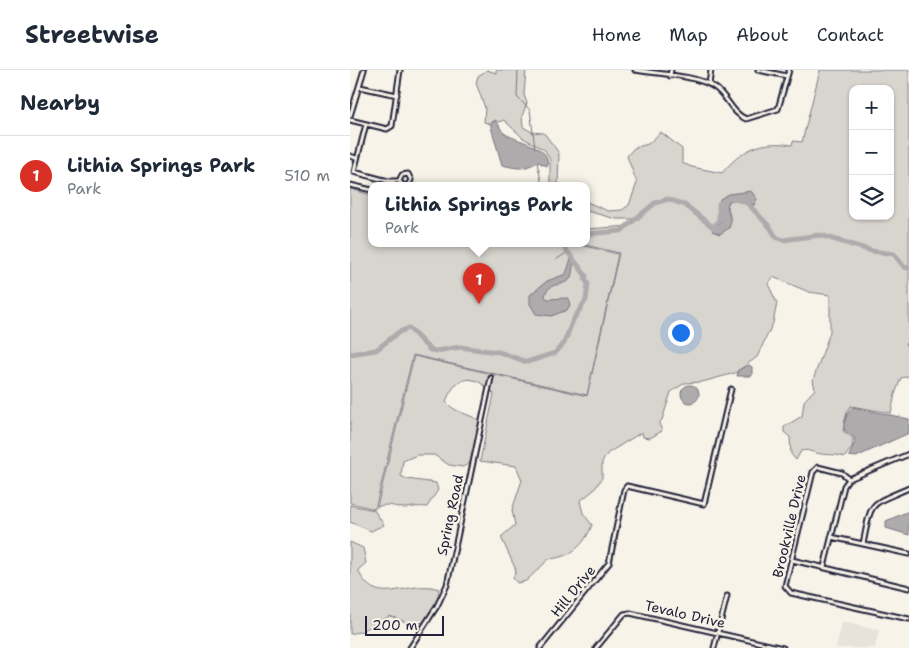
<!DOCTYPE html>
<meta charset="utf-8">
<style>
:root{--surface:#fff;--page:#f6f6f7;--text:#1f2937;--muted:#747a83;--line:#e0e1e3;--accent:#d93025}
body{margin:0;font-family:"Shantell Sans",sans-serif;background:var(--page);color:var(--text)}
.controls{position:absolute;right:15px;top:15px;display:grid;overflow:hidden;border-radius:10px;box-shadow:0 1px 4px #0004}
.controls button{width:45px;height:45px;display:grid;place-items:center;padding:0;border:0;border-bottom:1px solid var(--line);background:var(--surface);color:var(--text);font:25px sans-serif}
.scale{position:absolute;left:15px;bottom:12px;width:79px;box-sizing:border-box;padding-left:5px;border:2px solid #22223b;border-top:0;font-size:14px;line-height:18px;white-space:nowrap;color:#22223b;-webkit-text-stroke:4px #f7f3e8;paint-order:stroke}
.you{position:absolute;left:330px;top:262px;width:18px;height:18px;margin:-12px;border:4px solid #fff;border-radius:50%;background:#1a73e8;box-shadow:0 0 0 8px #1a73e833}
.badge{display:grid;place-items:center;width:32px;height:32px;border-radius:50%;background:var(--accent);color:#fff;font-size:16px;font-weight:700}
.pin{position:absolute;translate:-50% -41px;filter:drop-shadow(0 1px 2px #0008)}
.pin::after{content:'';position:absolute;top:26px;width:18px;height:15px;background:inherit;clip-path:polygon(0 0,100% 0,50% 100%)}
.popup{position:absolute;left:18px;top:112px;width:222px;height:65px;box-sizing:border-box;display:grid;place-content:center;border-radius:10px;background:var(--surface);filter:drop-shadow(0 1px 4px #0005);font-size:16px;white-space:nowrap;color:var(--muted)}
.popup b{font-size:19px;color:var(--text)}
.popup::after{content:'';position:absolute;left:50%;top:100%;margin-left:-10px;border:10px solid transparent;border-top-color:var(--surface)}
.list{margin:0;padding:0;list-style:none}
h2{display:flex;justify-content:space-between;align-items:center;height:65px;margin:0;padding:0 20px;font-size:21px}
h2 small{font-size:16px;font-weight:400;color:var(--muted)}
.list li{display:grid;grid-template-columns:32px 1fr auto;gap:15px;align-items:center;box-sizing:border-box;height:80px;padding:0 20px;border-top:1px solid var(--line)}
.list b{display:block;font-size:19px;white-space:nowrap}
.list p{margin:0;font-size:16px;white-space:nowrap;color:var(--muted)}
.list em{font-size:16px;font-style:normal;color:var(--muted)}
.icon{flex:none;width:28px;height:28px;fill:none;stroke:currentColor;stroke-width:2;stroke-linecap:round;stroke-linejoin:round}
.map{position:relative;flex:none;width:559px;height:578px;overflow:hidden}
header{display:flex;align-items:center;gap:30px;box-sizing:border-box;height:70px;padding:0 25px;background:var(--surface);border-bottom:1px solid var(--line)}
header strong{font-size:24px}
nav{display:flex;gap:28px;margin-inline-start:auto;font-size:18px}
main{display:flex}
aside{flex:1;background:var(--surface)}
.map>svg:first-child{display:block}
.built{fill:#e7e3db}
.green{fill:#d8d5cf;stroke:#7d7c85;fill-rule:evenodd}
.water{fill:#aeabad;stroke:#76747f}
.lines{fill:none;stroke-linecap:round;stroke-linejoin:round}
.stream{stroke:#76747f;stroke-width:1}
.river{stroke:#aeabad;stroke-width:5}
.minor-casing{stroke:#22223b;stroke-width:7}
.minor{stroke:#f7f3e8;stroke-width:3}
.labels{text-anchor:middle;stroke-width:5;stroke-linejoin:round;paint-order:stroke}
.street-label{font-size:14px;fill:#22223b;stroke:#f7f3e8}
</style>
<header>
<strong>Streetwise</strong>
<nav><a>Home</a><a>Map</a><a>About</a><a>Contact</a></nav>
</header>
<main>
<aside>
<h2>Nearby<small></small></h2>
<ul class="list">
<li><span class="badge">1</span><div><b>Lithia Springs Park</b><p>Park</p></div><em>510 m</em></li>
</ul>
</aside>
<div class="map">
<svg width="559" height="578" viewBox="0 0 559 578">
<rect width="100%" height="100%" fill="#f7f3e8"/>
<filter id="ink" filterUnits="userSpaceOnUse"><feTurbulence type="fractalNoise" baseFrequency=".02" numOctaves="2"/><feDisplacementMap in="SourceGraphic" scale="10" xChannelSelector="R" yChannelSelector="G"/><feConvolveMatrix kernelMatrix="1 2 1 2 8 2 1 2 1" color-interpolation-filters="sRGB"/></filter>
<g filter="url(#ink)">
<!-- built -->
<path class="built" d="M492,552L529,560L525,578H486Z"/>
<!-- green -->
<path class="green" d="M137,0L146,3V0H176L174,25L177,33L172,46L173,57L182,62L194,63L209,83L208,115H200V90L195,80L173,68L154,50L149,52L145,50L140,54L134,52L135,38L126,13L128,6Z
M470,0H559V272L555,274L559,278V306L551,308L545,324L541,343L501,336L497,342L493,361L503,368L502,377L495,387C482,383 476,386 467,383C460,382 459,379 451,381L446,390L441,384L440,367L434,362V357L452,346L454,331L465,319L463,310L480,262V225L459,222L423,207L418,214L427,233L423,253L407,287L385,303L352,312L335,313L321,322L312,350L309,353L312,361L300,368L293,367L292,362L258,383L252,392V408L244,420L230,431L233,443L242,455C234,476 221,487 199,489L176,511L167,513L163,508L166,500L151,467L165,455L162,440L172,410L166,396L130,391L144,324L140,320L142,307H140L137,318C119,301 103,311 96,332C105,343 118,343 130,351L121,392L113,397L99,395L84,385H67L53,391L51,406L57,409L86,413L88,420L77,437C69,436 63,437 56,438C45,438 39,432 27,437L64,286L237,326L269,183L227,173H236L237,159L280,156L283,149H266L237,141V132L258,141L272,140L279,135L287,113L277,86L284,78L298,74L311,62L332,79V93L342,97L372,103C392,79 411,70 442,75L443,71L452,72ZM503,19H540V146H503ZM386,123L404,135L380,130L377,135L380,147L370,164L363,161L370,153V129Z
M0,119L21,125L22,173H222L268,184L237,325L63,285L25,439L0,433Z
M0,435L24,440L34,455L21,461L0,452Z
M0,472L13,478L16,493L8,500C26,541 58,508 89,519L87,532L74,552L61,554L40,546L12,561L0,564Z"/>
<!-- water -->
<path class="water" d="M145,51C150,54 150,60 154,63C164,71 203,76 197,96L188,92C172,100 170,99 152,95L141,57V53Z
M401,121L407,129L404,135L388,130H380L377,135L381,152L379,158L370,164L362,161L370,153V129L379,124Z
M222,186L224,188C223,194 223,204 220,209C216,216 198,211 195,226L197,229L218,228L220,235L217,240L201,246L186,244L180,234V225L197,211L216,204Z
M399,295L402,297V306H387L388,300Z
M331 324a9 9 0 1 1 18 0a9 9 0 1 1-18 0Z
M503,337L559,349V363L506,387L499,386L505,372L504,367L494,360C493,353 497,342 503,337Z
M559,441V465L536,458V451Z"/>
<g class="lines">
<!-- stream -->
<path class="stream" d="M168,0L167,27L180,40L185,78
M187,92L192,115
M207,189L218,182"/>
<!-- river -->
<path class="river" d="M236,164L271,161L305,133L318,129L335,135L364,158L369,149V134L379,127L397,133L420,157L426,167L433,170L470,165L522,181L544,184L554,197L559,198
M0,284L26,280L49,262L59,258L80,280L86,281L110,277L131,280L149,282L177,292L205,283L214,273L223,250L236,230L238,214L235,209L236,206L215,178L216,173"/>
<!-- minor casing -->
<g class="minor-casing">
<path id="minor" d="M285,0C307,4 346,5 364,17C377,25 382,44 396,49L428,39L439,0
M408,0L437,6
M320,6L321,0
M359,14L361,0
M10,17L47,25
M0,46L14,0
M0,50L37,59L42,56L50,0
M16,54L4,102L38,111H49
M0,86L6,88
M49,111L52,105L58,104L61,110L58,115
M49,111L53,115
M0,115L22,120
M499,409L492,403L468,397L463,402L435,516L441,523L559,549
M481,467L559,484
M513,474C522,429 518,436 559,418
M442,490L559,518
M474,497L494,416L499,409L559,384
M60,578L87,536L97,515L141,308
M190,578L259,493L274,420L277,416L354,434L381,319
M246,578L274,544L280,543L433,578
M364,578L377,526"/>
</g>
<!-- minor -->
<use href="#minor" class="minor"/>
</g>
</g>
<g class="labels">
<!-- street labels -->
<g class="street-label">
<text transform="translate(100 445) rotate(-78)" y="5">Spring Road</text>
<text transform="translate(439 456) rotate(-77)" y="5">Brookville Drive</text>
<text transform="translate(223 521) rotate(-51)" y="5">Hill Drive</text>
<text transform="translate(335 544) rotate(13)" y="5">Tevalo Drive</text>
</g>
</g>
</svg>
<div class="controls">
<button>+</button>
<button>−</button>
<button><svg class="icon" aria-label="layers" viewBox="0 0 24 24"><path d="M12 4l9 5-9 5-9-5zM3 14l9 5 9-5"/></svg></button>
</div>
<div class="scale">200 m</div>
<div class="you"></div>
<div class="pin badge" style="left:129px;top:234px">1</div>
<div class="popup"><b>Lithia Springs Park</b>Park</div>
</div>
</main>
